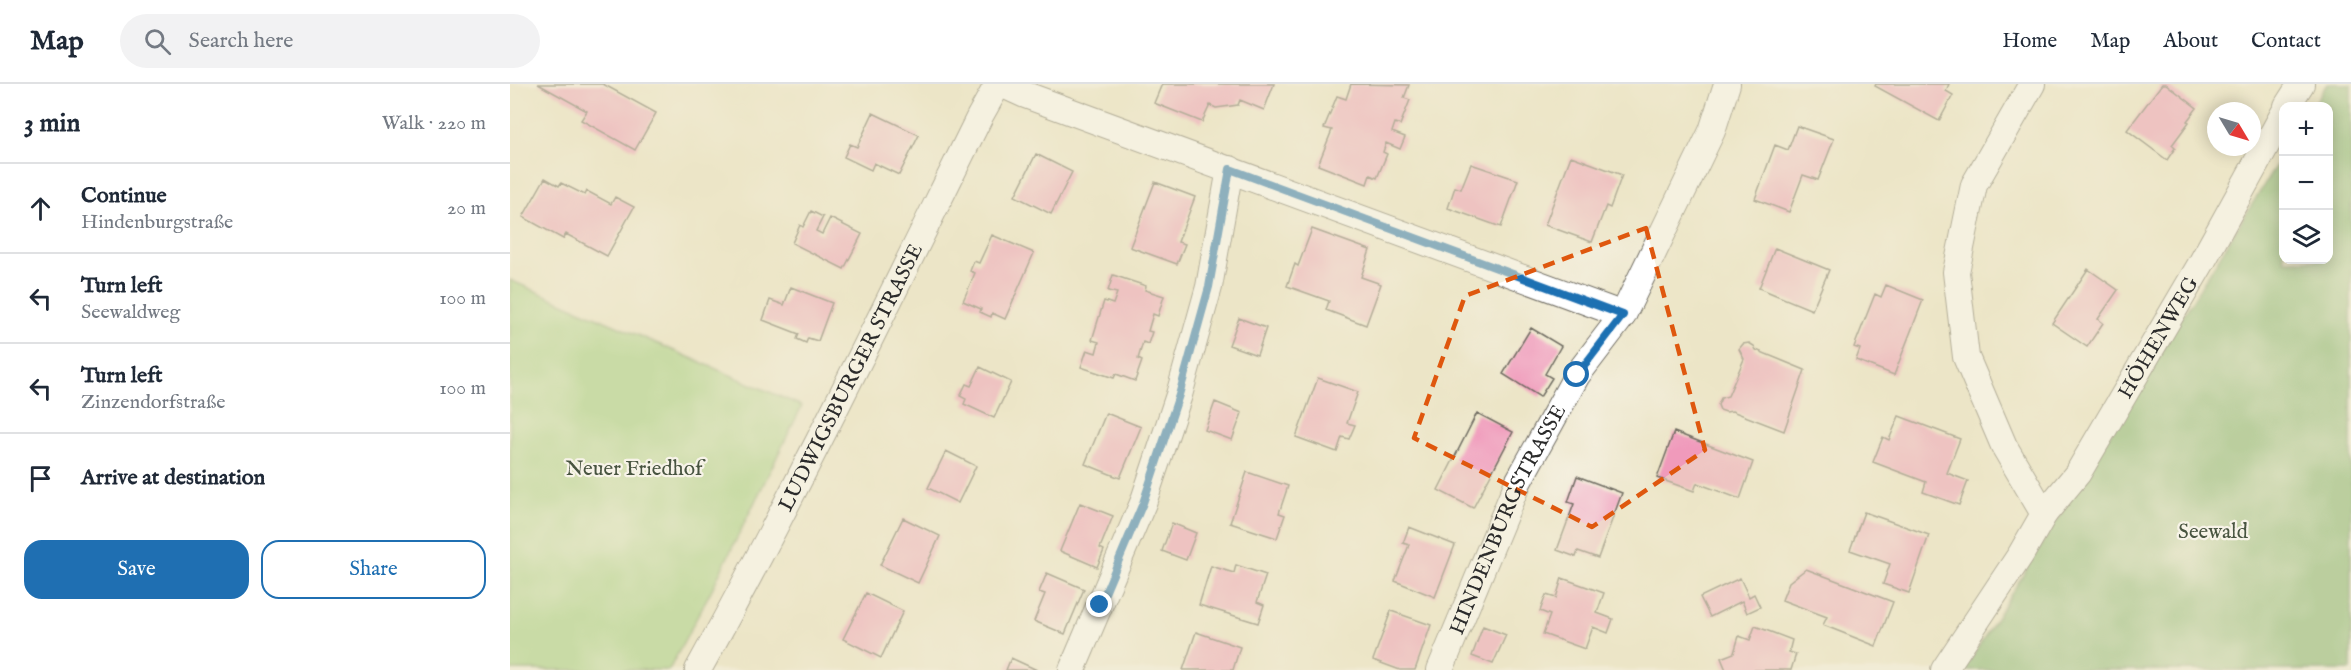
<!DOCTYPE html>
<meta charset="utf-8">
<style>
:root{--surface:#fff;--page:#f2f2f3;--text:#1f2937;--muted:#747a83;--line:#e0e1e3;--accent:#1f6fb2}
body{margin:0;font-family:"IM FELL English",serif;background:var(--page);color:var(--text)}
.controls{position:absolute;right:18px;top:18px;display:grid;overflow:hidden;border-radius:12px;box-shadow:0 3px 15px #0003}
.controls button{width:54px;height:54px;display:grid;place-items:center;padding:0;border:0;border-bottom:2px solid var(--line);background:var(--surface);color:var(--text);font:30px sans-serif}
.compass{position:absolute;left:1697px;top:18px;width:54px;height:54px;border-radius:50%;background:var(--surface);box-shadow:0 3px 15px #0003;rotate:128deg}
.stop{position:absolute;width:18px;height:18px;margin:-14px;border:4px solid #1f6fb2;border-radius:50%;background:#fff}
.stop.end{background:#1f6fb2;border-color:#fff;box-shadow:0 2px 6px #0008}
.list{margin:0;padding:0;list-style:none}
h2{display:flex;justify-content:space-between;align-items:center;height:78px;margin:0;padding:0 24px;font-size:26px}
h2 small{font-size:20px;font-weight:400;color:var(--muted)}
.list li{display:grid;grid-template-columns:39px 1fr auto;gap:18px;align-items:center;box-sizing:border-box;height:90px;padding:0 24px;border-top:2px solid var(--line)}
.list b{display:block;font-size:22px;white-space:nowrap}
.list p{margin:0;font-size:20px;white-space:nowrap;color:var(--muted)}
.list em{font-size:20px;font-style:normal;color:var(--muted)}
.actions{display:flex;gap:12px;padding:18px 24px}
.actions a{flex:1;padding:14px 0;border:2px solid var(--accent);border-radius:18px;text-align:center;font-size:21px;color:var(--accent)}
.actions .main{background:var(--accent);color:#fff}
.icon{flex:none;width:33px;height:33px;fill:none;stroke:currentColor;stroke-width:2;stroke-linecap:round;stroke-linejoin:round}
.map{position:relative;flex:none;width:1841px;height:586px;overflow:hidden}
header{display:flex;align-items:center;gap:36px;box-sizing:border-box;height:84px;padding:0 30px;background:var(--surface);border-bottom:2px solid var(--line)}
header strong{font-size:28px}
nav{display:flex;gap:33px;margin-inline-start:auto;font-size:21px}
.search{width:420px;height:54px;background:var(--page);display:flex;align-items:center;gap:15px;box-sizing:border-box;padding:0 21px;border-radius:33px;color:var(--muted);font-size:22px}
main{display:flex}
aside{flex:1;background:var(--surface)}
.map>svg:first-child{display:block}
.green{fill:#9ecf7e;stroke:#647d54;stroke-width:1.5}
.forest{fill:#7eb26d;stroke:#546e4c;stroke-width:1.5}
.building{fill:#f09abb}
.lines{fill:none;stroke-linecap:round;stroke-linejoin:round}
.minor-casing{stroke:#6f6c62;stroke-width:28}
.minor{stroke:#fff;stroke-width:26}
.route{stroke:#1f6fb2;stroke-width:8}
.marked{fill:none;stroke:#df570e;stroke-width:4.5;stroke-dasharray:12 8;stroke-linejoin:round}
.labels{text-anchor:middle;stroke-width:4.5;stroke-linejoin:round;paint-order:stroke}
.street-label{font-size:21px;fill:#2b2b2b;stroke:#f7f3e8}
.park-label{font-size:21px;fill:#485440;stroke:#f7f3e8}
</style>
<header>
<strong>Map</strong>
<div class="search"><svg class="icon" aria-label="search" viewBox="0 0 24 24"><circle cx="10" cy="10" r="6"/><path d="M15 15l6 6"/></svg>Search here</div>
<nav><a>Home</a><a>Map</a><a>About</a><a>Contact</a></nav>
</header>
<main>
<aside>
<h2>3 min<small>Walk · 220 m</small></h2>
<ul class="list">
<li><svg class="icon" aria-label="ahead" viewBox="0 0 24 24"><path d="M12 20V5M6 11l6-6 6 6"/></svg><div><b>Continue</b><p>Hindenburgstraße</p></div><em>20 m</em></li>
<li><svg class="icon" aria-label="left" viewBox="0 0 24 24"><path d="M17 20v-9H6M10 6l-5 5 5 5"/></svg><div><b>Turn left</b><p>Seewaldweg</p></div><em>100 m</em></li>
<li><svg class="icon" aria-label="left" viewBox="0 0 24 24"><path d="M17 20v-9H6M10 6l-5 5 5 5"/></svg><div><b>Turn left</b><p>Zinzendorfstraße</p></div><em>100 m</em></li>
<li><svg class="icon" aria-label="arrive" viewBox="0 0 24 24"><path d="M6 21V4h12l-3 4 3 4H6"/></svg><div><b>Arrive at destination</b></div></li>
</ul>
<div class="actions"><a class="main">Save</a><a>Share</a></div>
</aside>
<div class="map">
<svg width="1841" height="586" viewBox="0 0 1841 586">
<rect width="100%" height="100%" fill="#f7f3e8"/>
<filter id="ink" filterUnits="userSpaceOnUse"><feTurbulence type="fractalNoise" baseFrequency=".0167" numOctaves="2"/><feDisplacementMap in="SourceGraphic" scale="12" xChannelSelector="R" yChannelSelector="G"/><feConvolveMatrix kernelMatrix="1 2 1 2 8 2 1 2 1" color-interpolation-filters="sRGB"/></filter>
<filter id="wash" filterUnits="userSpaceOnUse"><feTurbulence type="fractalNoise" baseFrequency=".008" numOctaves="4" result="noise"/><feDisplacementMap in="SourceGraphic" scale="24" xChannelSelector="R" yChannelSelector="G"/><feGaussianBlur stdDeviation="1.35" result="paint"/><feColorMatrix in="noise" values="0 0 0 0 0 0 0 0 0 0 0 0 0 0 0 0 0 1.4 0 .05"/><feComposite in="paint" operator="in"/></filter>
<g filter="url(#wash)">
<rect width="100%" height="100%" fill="#ece5c7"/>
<!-- green -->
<path class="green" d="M0,196L292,322L202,505L159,586H0Z"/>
<!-- forest -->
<path class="forest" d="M1817,0H1841V586H1454L1773,70L1774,176H1818V22H1803Z"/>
<g id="blocks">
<!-- building -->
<path class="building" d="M28,0H93L146,29L125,66L71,36L77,27Z
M652,0H764L754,26L730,16L728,21L706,24L700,21L692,38L644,19Z
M841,0L899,1L894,14L900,16L890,41L885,39L882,48L895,53L890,65L876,59L873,68L877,70L867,94L860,91L857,100L808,81L822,46L814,44L827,12L836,15Z
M1366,0H1439L1436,7L1443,11L1429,37L1365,2Z
M1652,0H1656L1687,24L1677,37L1679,38L1662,61L1665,64L1657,76L1617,46Z
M363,29L409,51L389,91L364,79L361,86L334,73L340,60L347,63Z
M1287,42L1324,55L1308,96L1293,91L1279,128L1245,115L1265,61L1278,66Z
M526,70L562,88L541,130L505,112Z
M1061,72L1112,91L1100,124L1096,122L1082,158L1035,141Z
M961,80L1008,96L991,143L938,124L945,103L951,105Z
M35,94L49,102L51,99L75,111L77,107L101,120L105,113L124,123L97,172L56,150L53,155L13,133Z
M645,98L685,113L668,158L675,160L667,180L620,163Z
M301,127L313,133L306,147L312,150L320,134L352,150L334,185L282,159L290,141L293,143Z
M802,145L860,166L851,193L871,200L856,241L816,226L819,217L777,202L785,180L788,182Z
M482,151L524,169L495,235L482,229L481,233L470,228L471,225L453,217L465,189L460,187L464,177L469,179Z
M1265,164L1319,186L1302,226L1249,204Z
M1578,185L1608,206L1588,235L1593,239L1577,263L1542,239Z
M603,191L636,202L635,206L654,212L648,232L643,230L638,247L642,248L638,260L633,258L628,275L632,277L625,297L606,290L604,294L571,283L577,266L586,269L589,258L582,256L594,217L603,220L607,209L598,207Z
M1376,201L1413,216L1384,291L1346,276L1350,265L1344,263L1365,210L1371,213Z
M281,203L322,219L308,257L298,254L296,259L287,255L289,250L253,236L260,216L274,221Z
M729,234L756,244L747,271L719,261Z
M1021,244L1051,262L1035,290L1042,294L1030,313L993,290Z
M1239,259L1244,262L1246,266L1295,286L1274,347L1222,327L1216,328L1210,326L1208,321L1211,314L1218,312L1234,275L1229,265L1233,260Z
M470,283L501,298L484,334L454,320L456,315L450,312L456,300L461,302Z
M808,294L848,308L837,339L845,341L839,355L832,353L827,368L786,353Z
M705,318L732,329L722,356L695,346Z
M596,329L631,343L610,394L575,380Z
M967,329L1003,348L963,424L928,406Z
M1389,332L1450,355L1437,389L1458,397L1449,421L1413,408L1416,398L1363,378L1373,353L1379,356Z
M1164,348L1243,378L1230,415L1187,399L1184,407L1147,394Z
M436,367L466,382L448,419L418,404Z
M737,388L778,402L769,429L775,431L767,454L720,439Z
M1067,392L1112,409L1088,474L1068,467L1066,473L1047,466L1064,420L1058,418Z
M570,419L603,432L590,464L594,466L587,483L550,467Z
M1354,428L1419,451L1399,509L1373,500L1380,480L1340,466Z
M393,434L430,452L408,499L370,481Z
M662,439L686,449L676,476L652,467Z
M899,443L945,461L925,513L885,497L899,461L893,459Z
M726,481L756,491L747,518L754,521L748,539L689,521L701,482L724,489Z
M1296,485L1383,518L1366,562L1313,541L1317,533L1272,516L1279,498Z
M537,489L574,505L555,550L524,537L535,510L529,508Z
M1052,494L1094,509L1087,529L1103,535L1098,549L1083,543L1075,565L1033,550L1040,531L1030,527L1036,511L1046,514Z
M1230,494L1239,513L1244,510L1250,523L1237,529L1232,517L1200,533L1190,513Z
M356,509L393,527L371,574L333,555Z
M881,527L921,541L905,586H890L863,576Z
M973,542L996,551L983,580L962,572Z
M1245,542L1282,556L1279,568L1286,570L1281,586H1216L1211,574L1224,569L1229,552L1240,556Z
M686,548L730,563L723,586H673Z
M501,574L527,586H496Z"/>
</g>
</g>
<g filter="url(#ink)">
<use href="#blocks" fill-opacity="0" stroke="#6f6c62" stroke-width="1.5"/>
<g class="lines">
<!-- minor casing -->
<g class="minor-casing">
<g id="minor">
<path d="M491,0L513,10L1113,231"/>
<path d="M1522,0L1464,101L1446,188L1456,273L1494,362L1534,430"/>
<path d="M1777,22L1791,0"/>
<path id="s1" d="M188,586C288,405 378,218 470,32L488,0"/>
<path d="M562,586L633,419L669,311L699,203L720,85"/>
<path id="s2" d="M930,586L1008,398L1067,291L1113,231L1202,47L1217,0"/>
<path id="s3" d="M1434,586L1511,470L1534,430L1568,389L1692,178L1774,29"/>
</g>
</g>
<!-- minor -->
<use href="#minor" class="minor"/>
</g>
</g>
<g class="lines" filter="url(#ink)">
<!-- route -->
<path class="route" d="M590,521L633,419L669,311L699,203L720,85L1113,231L1067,291"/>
</g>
<!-- marked area -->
<path d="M0 0H1841V586H0ZM1136,144L1195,366L1082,443L904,354L955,212Z" fill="#ece5c7" fill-opacity=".55" fill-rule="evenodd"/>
<path class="marked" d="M1136,144L1195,366L1082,443L904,354L955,212Z"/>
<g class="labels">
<!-- street labels -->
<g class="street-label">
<text dy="7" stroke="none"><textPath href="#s3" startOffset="396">HÖHENWEG</textPath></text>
<text dy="7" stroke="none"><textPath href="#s1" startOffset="330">LUDWIGSBURGER STRASSE</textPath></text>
<text dy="7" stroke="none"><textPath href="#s2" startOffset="165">HINDENBURGSTRASSE</textPath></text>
</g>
<!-- park labels -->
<g class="park-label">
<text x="124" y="391">Neuer Friedhof</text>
<text x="1703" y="454">Seewald</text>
</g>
</g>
</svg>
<div class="controls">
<button>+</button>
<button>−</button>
<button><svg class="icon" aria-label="layers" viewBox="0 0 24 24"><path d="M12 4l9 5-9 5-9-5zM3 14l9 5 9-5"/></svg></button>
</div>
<svg class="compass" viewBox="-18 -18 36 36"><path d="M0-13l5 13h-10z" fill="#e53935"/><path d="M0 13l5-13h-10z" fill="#747a83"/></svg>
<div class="stop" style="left:1067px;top:291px"></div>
<div class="stop end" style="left:590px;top:521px"></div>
</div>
</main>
